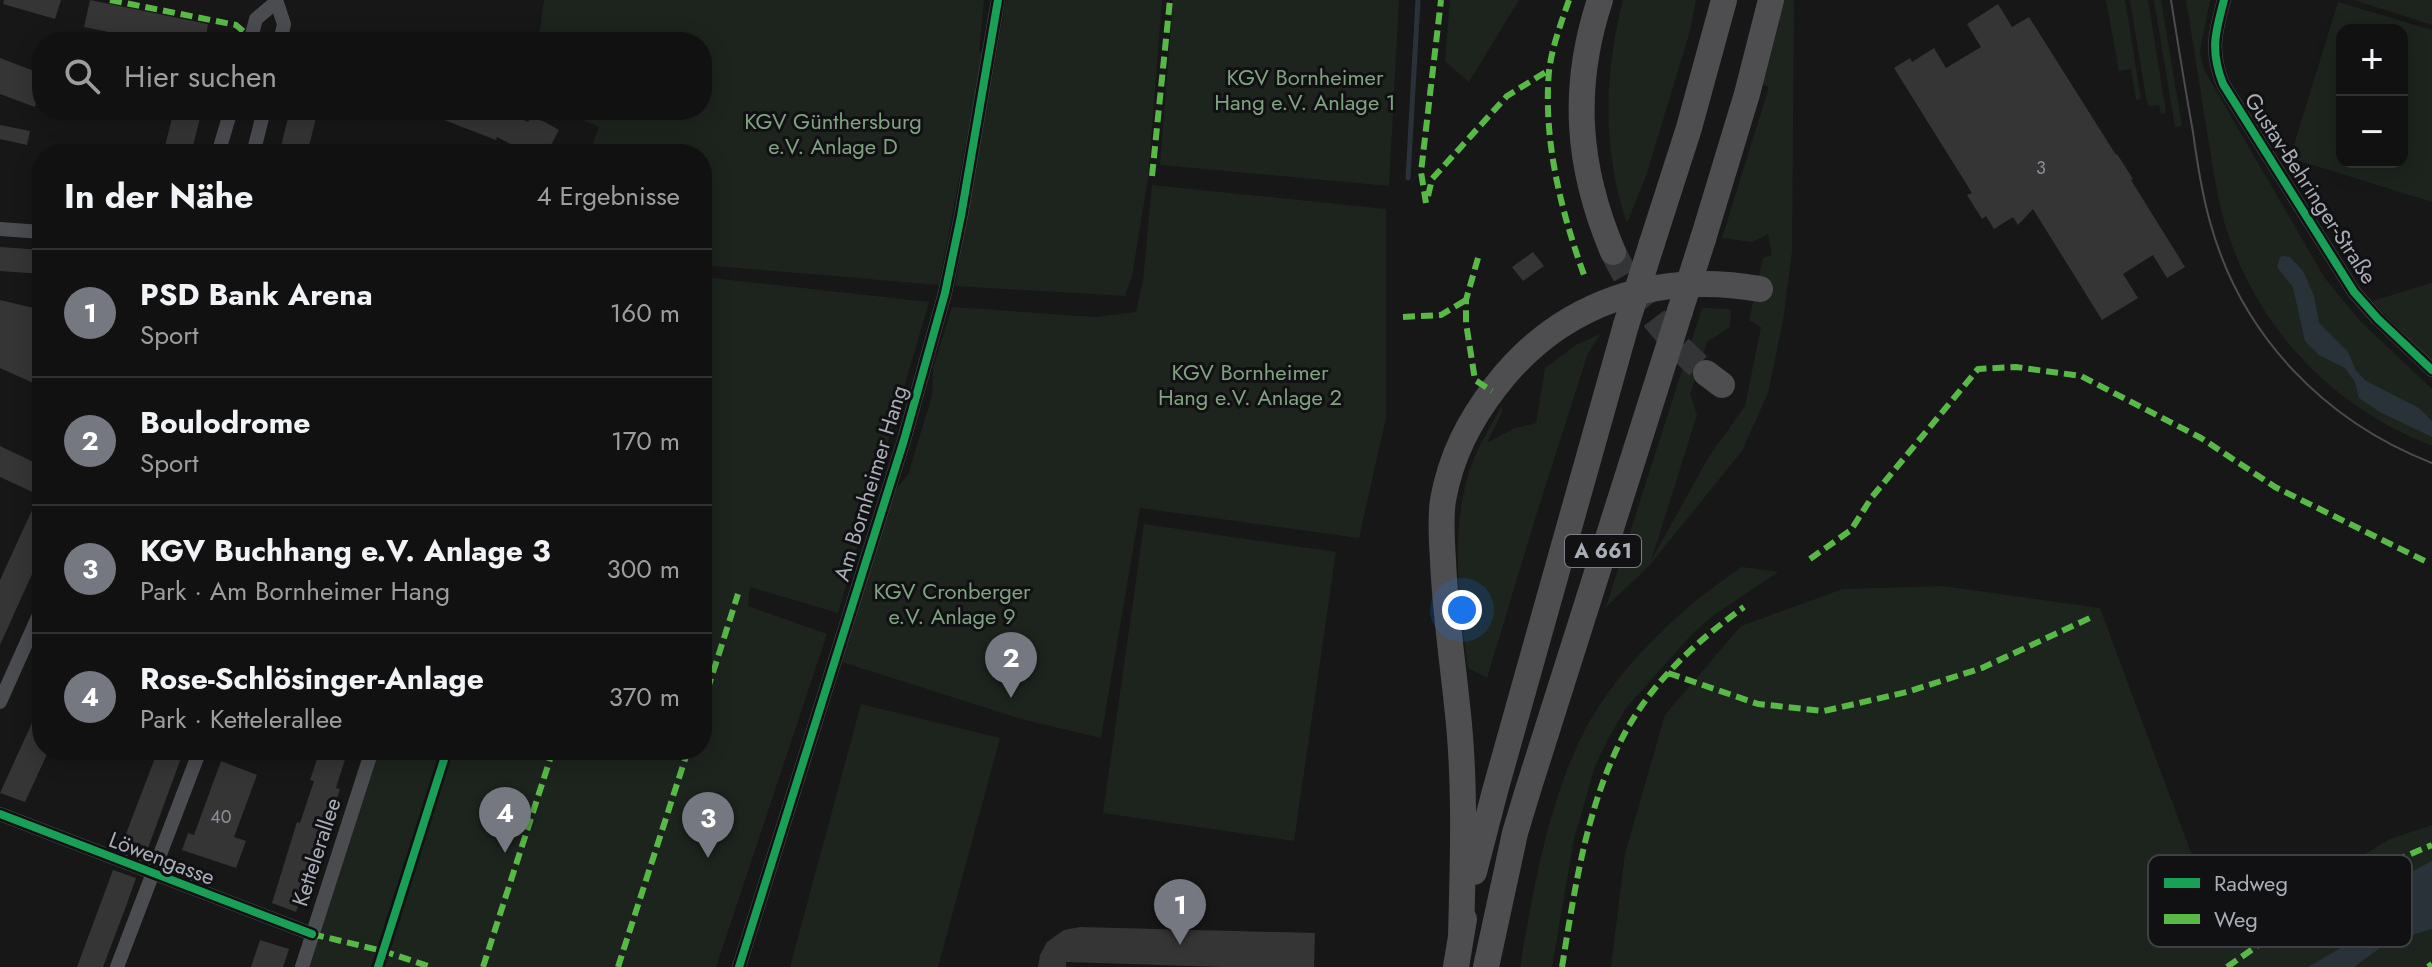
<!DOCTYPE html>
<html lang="de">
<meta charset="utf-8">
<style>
:root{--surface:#111;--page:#1a1a1a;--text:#f1f3f6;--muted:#9c9d9f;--line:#303131;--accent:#757880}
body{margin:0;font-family:Jost,sans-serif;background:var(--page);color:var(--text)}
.controls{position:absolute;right:24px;top:24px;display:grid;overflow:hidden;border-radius:16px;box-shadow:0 4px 20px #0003}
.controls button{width:72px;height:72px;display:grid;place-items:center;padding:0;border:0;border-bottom:2px solid var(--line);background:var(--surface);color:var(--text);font:40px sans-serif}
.you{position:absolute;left:1462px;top:610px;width:28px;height:28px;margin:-20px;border:6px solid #fff;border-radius:50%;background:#1a73e8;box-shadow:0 0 0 12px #1a73e833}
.badge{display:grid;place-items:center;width:52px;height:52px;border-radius:50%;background:var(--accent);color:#fff;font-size:26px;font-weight:700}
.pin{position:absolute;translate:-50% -66px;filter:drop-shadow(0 2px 4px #0008)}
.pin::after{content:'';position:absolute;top:42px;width:28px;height:24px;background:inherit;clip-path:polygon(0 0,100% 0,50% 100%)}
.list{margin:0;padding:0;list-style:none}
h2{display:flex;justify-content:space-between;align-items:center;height:104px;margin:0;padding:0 32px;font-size:34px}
h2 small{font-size:26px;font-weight:400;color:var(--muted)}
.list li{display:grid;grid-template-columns:52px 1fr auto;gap:24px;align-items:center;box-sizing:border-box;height:128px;padding:0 32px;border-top:2px solid var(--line)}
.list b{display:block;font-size:30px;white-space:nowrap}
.list p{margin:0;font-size:26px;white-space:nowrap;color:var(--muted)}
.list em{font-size:26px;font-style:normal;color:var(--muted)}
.icon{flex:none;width:44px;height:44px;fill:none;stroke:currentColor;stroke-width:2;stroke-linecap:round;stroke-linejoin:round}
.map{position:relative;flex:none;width:2432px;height:967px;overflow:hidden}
.search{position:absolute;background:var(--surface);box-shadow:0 4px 20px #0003;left:32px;top:32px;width:680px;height:88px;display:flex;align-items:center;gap:20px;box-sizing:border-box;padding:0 28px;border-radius:32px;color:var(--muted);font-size:30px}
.panel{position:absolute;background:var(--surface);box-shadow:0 4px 20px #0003;left:32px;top:144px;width:680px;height:616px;border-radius:32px}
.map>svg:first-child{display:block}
.green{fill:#1d241e;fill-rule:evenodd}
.water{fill:#2a3239}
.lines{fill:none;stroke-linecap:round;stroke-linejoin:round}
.stream{stroke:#2a3239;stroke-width:5}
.building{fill:#353536}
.highway-tunnel{stroke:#343537;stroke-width:26;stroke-dasharray:26 13;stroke-linecap:butt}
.street{stroke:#4b4c50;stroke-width:14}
.highway{stroke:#4e4e51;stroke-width:26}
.tram{stroke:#4b4c4f;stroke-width:2}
.highway-bridge{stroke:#4e4e51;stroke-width:26}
.quiet{stroke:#58b947;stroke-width:6;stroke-dasharray:12 6;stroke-linecap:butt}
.cycleway-casing{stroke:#111113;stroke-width:13}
.cycleway{stroke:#1a9f57;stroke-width:8}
.labels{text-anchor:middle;stroke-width:6;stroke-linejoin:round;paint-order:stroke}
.number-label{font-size:18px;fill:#8b8f98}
.shield{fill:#111113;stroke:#7b7e86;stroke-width:2}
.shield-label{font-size:20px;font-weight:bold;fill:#a8adb8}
.park-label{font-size:22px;fill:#7fa381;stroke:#111113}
.street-label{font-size:22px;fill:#a8adb8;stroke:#111113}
.key{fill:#111113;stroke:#3e4045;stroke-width:2}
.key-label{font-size:22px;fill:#a8adb8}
</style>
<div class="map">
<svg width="2432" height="967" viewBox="0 0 2432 967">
<rect width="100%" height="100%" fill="#171717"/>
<!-- green -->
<path class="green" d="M544,0H984L979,51L983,52L939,285L702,265V154H589L599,127L561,110H702V42H538Z
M1006,0H1162L1148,178L1132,276L1125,296L955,286Z
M1173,0H1399L1389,186L1160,165Z
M1450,0H1519L1469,82L1445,61Z
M1623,0H1696L1690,31L1646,176L1627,223C1602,152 1604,72 1623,0Z
M1780,0H1794L1792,251L1783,321L1768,393L1742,451L1649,566L1606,607L1702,308L1731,309L1730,327L1707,342L1690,394L1697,415L1651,561L1708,458L1745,406L1761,327L1749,320L1763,258L1772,255L1768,234L1752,242L1722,238L1769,87L1761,84Z
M2106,0H2125L2141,99L2136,100L2131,69L2119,71Z
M2130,0H2148L2166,113L2161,114L2159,105L2149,106L2146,98Z
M2154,0H2161L2182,126L2175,127Z
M2186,0H2210L2200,51L2203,68L2324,277L2361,322L2432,389V446C2335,408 2261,333 2228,234C2217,201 2213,166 2207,132C2200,88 2193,44 2186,0Z
M2354,0H2432V25Z
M2338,2L2432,30V202L2290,158ZM2342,30H2402V162H2342Z
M1152,185L1386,209V418L1359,538L1140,508L1101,738L1021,719L842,662L893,493L908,475L932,396L933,368L952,307L1095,317L1136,312L1143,281Z
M702,277L929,302L838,613L750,587L748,606L827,634L716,967H306L375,750H702Z
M2432,283V362L2372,301Z
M1600,334L1587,356L1535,519L1487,678L1468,668C1459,604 1449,530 1471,466C1478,445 1492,425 1502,405V412L1487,443L1513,429L1536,423L1545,368L1576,345Z
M1144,524L1336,552L1294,841L1103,813Z
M1742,567L1778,572L1711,617L1691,635L1626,708L1608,739L1595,766L1574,839L1552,967H1520C1533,893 1546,813 1578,744C1611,673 1678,609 1742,567Z
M1943,586L2100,608L2223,939L2390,839L2432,825V967H1611L1625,854L1665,715L1741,626L1843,589Z
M861,704L1000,738L938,967H790Z"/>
<!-- water -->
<path class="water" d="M2284,256L2290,257L2303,271L2314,296L2319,323L2348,352L2356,371L2366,381L2419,408L2432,421V437L2380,412L2359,398L2355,382L2345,368L2319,355L2305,341L2293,287L2277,267L2280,257Z
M2432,861V929L2388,942L2354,967H2308L2344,946L2357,934L2386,885Z"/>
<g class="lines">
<!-- stream -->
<path class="stream" d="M1408,178L1418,0"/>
</g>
<!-- building -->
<path class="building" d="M4,0H61L55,19L3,4Z
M90,0L208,24L205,42H158L84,27Z
M1998,4L2012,27L2029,17L2116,155L2117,154L2133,179L2131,180L2185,267L2167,278L2153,255L2123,274L2138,298L2102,320L2033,209L2018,225L2013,217L1994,229L1986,216L1982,219L1967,195L1972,193L1894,68L1910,58L1912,62L1934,48L1946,68L1981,47L1967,24Z
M0,58L42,74L36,92L38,93L35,107L0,94Z
M174,110H202L191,154H163Z
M290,110H318L307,154H279Z
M418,110H490L508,117L510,113L528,122L530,118L543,121L559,130L546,154H530L497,137L496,140Z
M0,125L30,131L27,145L0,139Z
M0,247L42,250V274L0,271Z
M1533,252L1544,266L1523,281L1512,267Z
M0,300L42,310V387L0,368Z
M0,446L42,466V552L0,645V580L39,495L0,477Z
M42,701V750H49L25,802L0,793Z
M158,750H184L148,848L124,839Z
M320,750H348L336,788L340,789L326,831L322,830L296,912L272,903L297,822L300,823L314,781L310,780Z
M221,761L257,775L234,837L246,841L236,868L182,850L188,833L194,835Z
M113,870L136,878L125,909L103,967H77Z
M1080,927L1315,933L1314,967H1223L1066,962V967H1038L1040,955L1047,942L1064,930Z
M260,940L289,949L283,967H251Z"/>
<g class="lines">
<!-- highway-tunnel -->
<path class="highway-tunnel" d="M1613,252C1637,300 1666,338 1706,373"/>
<!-- street -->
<path class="street" d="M276,0L284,24L280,42
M2224,0C2215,33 2210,51 2223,84L2354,292L2378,319L2432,370
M250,42L256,19L275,3
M218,154L231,110
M253,154L264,110
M0,229L42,232
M0,702L42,608
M0,814L312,934
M117,967L200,750
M302,967L372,750
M739,967L904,440L945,293L961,216L998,0"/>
<!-- highway -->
<path class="highway" d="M1600,0C1571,88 1577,167 1613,252
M1703,239L1747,94L1771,0
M1652,243L1689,128L1724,0
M1706,373L1722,385
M1474,872L1495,791L1626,325
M1461,936C1463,859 1466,782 1457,705C1452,657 1445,609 1443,561C1442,541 1440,520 1443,500C1451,456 1469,421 1496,386C1561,302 1657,271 1760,289
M1456,967L1464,919
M1486,967L1515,833L1528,790L1680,311"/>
<!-- tram -->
<path class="tram" d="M2171,0C2178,44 2185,88 2193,132C2197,162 2202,193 2210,222C2241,335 2324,421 2432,463"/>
<!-- highway-bridge -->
<path class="highway-bridge" d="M1680,311L1703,239
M1626,325L1652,243"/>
<!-- quiet -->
<path class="quiet" d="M110,0L236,25L251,38L265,42
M1569,0C1561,23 1552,47 1549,71C1543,140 1561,211 1584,275
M1152,176L1170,0
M1428,196L1432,179L1507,96L1549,70
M1426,203L1421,172L1441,0
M1478,258L1466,300V323L1475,380L1492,391
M1403,317L1441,315L1466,300
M1810,559L1851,530L1872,497L1978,369L2016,367L2081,376L2201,438L2275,487L2429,563
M1668,673L1758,704L1824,711L1907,692L1982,668L2092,617
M702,707L738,594
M312,934L383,951L431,967
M483,967L553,750
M618,967L688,750
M1562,967C1575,887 1587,802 1626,731C1654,680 1698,640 1744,607
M2227,967C2293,921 2357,875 2432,845
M2428,967L2432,964"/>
<!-- cycleway casing -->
<g class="cycleway-casing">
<path id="cycleway" d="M2224,0C2215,33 2210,51 2223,84L2354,292L2378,319L2432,370
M0,814L312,934
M378,967L447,750
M739,967L904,440L945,293L961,216L998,0"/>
</g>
<!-- cycleway -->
<use href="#cycleway" class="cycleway"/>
</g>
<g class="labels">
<!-- number labels -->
<g class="number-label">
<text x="2041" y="174">3</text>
<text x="221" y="823">40</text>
</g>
<!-- shield labels -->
<rect class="shield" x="1565" y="535" width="76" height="32" rx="6"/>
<g class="shield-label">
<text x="1603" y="558">A 661</text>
</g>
<!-- park labels -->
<g class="park-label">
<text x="1305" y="85">KGV Bornheimer<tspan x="1305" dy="25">Hang e.V. Anlage 1</tspan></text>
<text x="833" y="129">KGV Günthersburg<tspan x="833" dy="25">e.V. Anlage D</tspan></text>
<text x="1250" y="380">KGV Bornheimer<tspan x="1250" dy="25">Hang e.V. Anlage 2</tspan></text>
<text x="952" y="599">KGV Cronberger<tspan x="952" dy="25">e.V. Anlage 9</tspan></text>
</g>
<!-- street labels -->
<g class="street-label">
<text transform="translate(2311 188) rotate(57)" y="8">Gustav-Behringer-Straße</text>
<text transform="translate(870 483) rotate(-73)" y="8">Am Bornheimer Hang</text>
<text transform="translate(316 852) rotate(-72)" y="8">Kettelerallee</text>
<text transform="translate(162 858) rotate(21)" y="8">Löwengasse</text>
</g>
</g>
<!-- legend -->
<rect x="2148" y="855" width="264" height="92" rx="12" class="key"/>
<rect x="2164" y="878" width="36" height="10" fill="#1a9f57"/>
<rect x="2164" y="914" width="36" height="10" fill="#58b947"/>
<g class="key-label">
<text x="2214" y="891">Radweg</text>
<text x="2214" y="927">Weg</text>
</g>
</svg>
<div class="controls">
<button>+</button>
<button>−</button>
</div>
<div class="you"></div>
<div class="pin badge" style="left:1180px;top:945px">1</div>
<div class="pin badge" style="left:1011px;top:698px">2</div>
<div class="pin badge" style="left:708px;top:858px">3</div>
<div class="pin badge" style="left:505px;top:853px">4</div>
<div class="search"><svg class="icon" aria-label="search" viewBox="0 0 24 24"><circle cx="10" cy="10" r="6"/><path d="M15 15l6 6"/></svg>Hier suchen</div>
<section class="panel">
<h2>In der Nähe<small>4 Ergebnisse</small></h2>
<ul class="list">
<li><span class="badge">1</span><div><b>PSD Bank Arena</b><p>Sport</p></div><em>160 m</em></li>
<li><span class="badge">2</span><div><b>Boulodrome</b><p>Sport</p></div><em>170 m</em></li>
<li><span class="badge">3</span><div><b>KGV Buchhang e.V. Anlage 3</b><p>Park · Am Bornheimer Hang</p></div><em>300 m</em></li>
<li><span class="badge">4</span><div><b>Rose-Schlösinger-Anlage</b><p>Park · Kettelerallee</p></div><em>370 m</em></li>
</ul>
</section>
</div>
